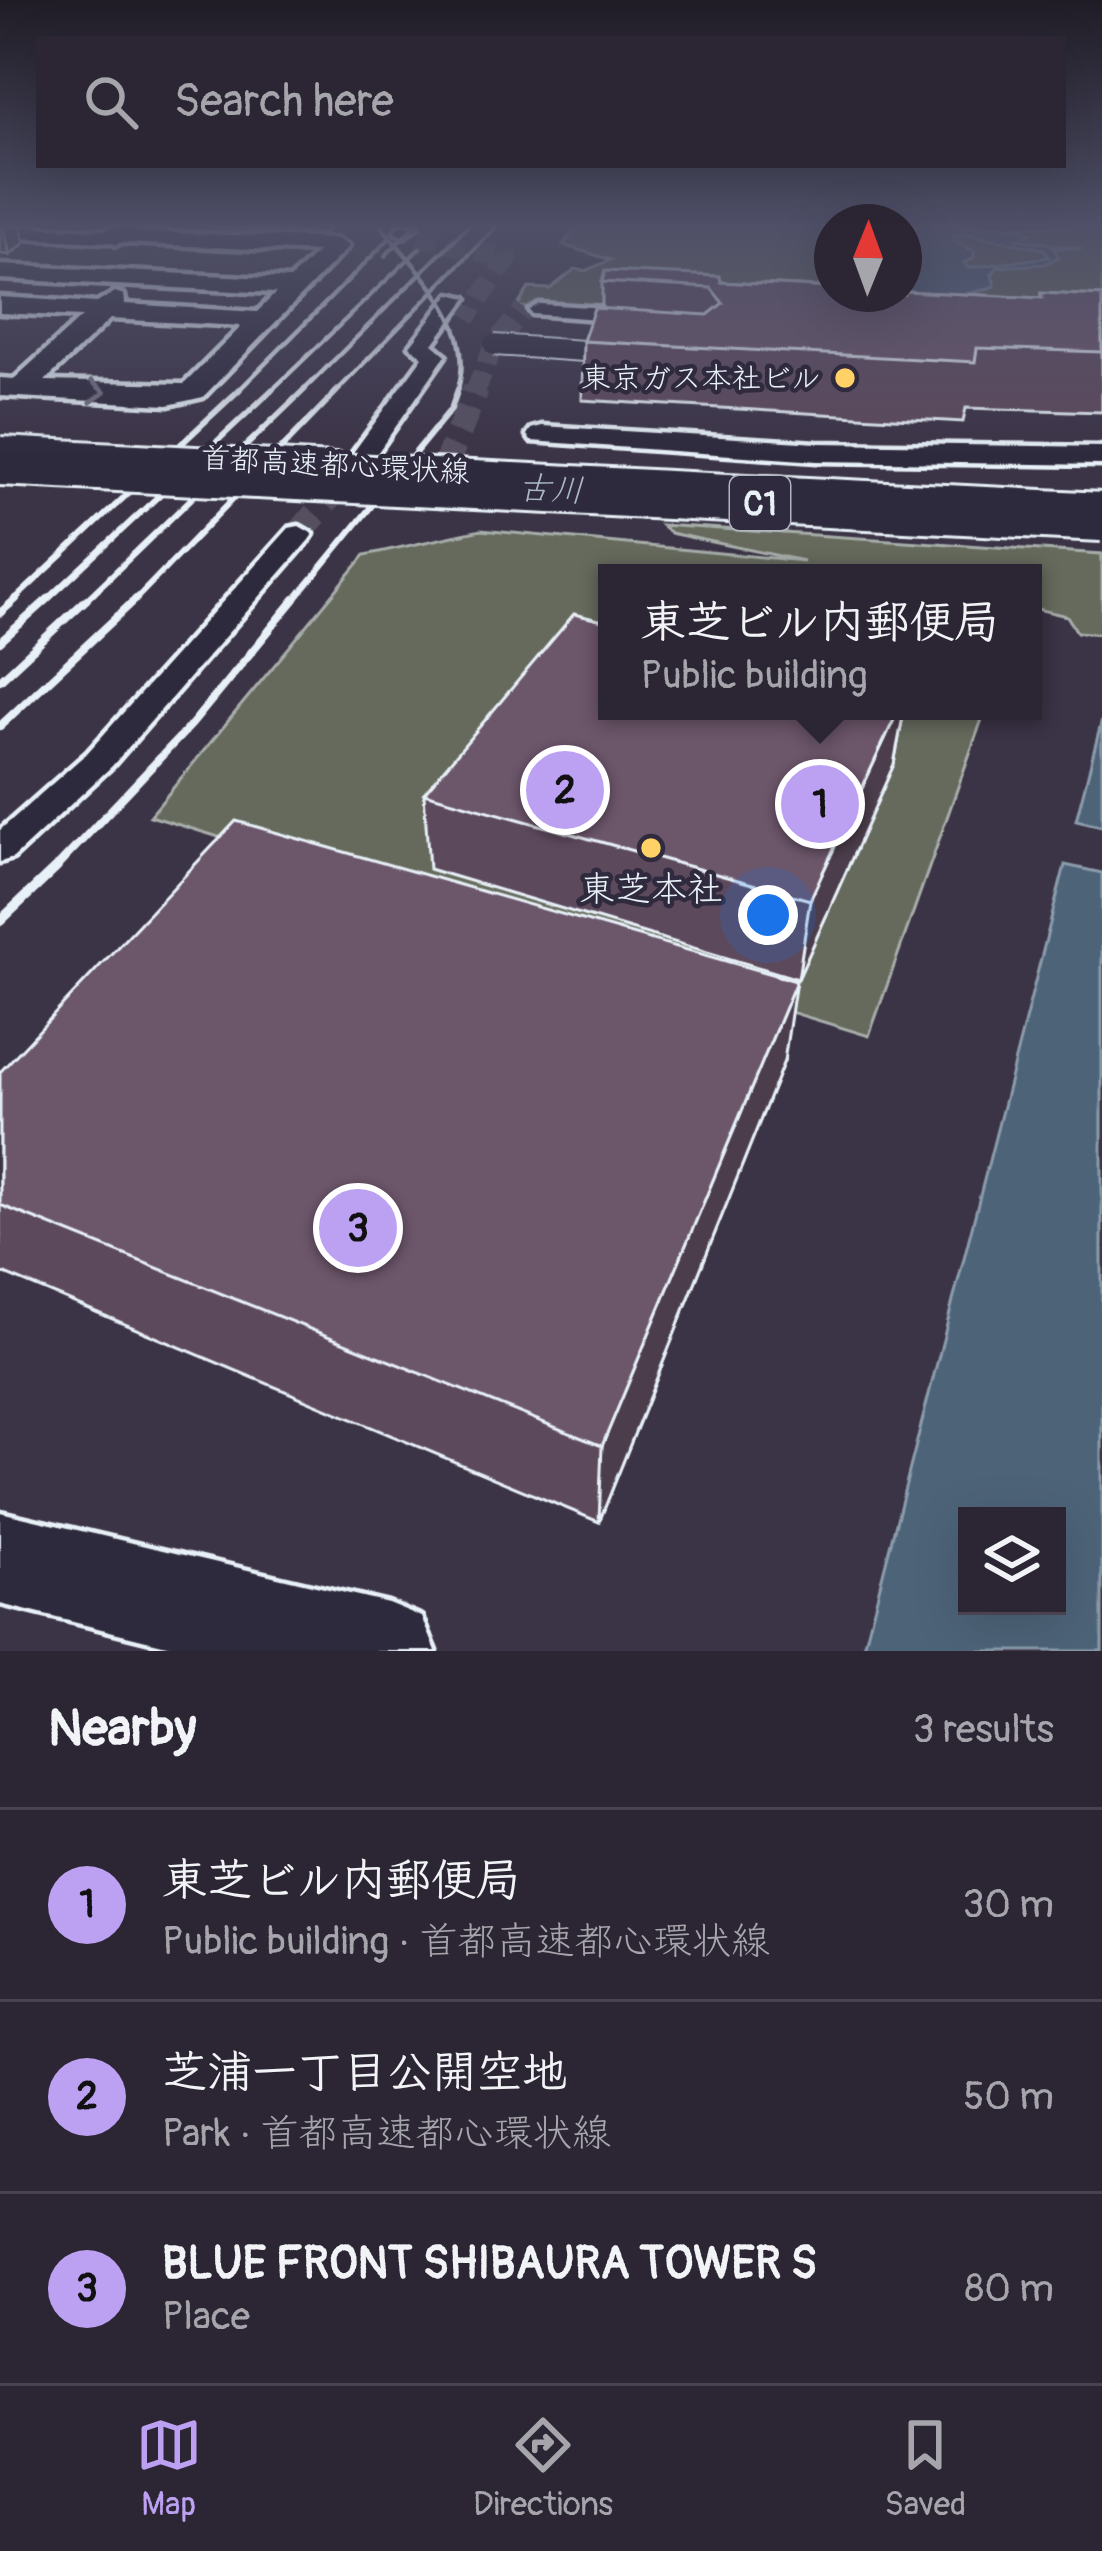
<!DOCTYPE html>
<meta charset="utf-8">
<style>
:root{--surface:#2c2634;--page:#383240;--text:#f1f3f6;--muted:#a6a5ac;--line:#48434f;--accent:#bca0f2}
body{margin:0;font-family:Pangolin,"Klee One",sans-serif;background:var(--page);color:var(--text)}
.controls{position:absolute;right:36px;bottom:36px;display:grid;overflow:hidden;border-radius:0px;box-shadow:0 12px 48px #0002}
.controls button{width:108px;height:108px;display:grid;place-items:center;padding:0;border:0;border-bottom:3px solid var(--line);background:var(--surface);color:var(--text);font:60px sans-serif}
.compass{position:absolute;left:814px;top:204px;width:108px;height:108px;border-radius:50%;background:var(--surface);box-shadow:0 12px 48px #0002;rotate:1deg}
.you{position:absolute;left:768px;top:915px;width:42px;height:42px;margin:-30px;border:9px solid #fff;border-radius:50%;background:#1a73e8;box-shadow:0 0 0 18px #1a73e833}
.badge{display:grid;place-items:center;width:78px;height:78px;border-radius:50%;background:var(--accent);color:#111;font-size:39px;font-weight:700}
.pin{position:absolute;translate:-50% -50%;border:6px solid #fff;box-shadow:0 3px 12px #0006}
.popup{position:absolute;left:598px;top:564px;width:444px;height:156px;box-sizing:border-box;display:grid;place-content:center;border-radius:0px;background:var(--surface);filter:drop-shadow(0 3px 9px #0005);font-size:39px;white-space:nowrap;color:var(--muted)}
.popup b{font-size:45px;color:var(--text)}
.popup::after{content:'';position:absolute;left:50%;top:100%;margin-left:-24px;border:24px solid transparent;border-top-color:var(--surface)}
.list{margin:0;padding:0;list-style:none}
h2{display:flex;justify-content:space-between;align-items:center;height:156px;margin:0;padding:0 48px;font-size:51px}
h2 small{font-size:39px;font-weight:400;color:var(--muted)}
.list li{display:grid;grid-template-columns:78px 1fr auto;gap:36px;align-items:center;box-sizing:border-box;height:192px;padding:0 48px;border-top:3px solid var(--line)}
.list b{display:block;font-size:45px;white-space:nowrap}
.list p{margin:0;font-size:39px;white-space:nowrap;color:var(--muted)}
.list em{font-size:39px;font-style:normal;color:var(--muted)}
.icon{flex:none;width:66px;height:66px;fill:none;stroke:currentColor;stroke-width:2;stroke-linecap:round;stroke-linejoin:round}
.map{position:relative;flex:none;width:1102px;height:1651px;overflow:hidden}
.search{position:absolute;background:var(--surface);box-shadow:0 12px 48px #0002;left:36px;right:36px;top:36px;height:132px;display:flex;align-items:center;gap:30px;box-sizing:border-box;padding:0 42px;border-radius:0px;color:var(--muted);font-size:45px}
.sheet{height:732px;background:var(--surface)}
nav{display:flex;justify-content:space-around;align-items:center;box-sizing:border-box;height:168px;border-top:3px solid var(--line);background:var(--surface);font-size:33px;color:var(--muted)}
nav a{display:grid;justify-items:center;gap:6px}
nav .on{color:var(--accent)}
.map>svg:first-child{display:block}
.green{fill:#666b5d;stroke:#a7aeaa;stroke-width:3}
.water{fill:#4d6478;stroke:#8b9cab;stroke-width:3;fill-rule:evenodd}
.lines{fill:none;stroke-linecap:round;stroke-linejoin:round}
.pedestrian-tunnel-far1{stroke:#555061;stroke-width:20;stroke-dasharray:20 10;stroke-linecap:butt}
.pedestrian-tunnel{stroke:#555061;stroke-width:26;stroke-dasharray:26 14;stroke-linecap:butt}
.pedestrian-casing{stroke:#e8f1f8;stroke-width:9}
.minor-casing{stroke:#e8f1f8;stroke-width:9}
.tertiary-casing{stroke:#e8f1f8;stroke-width:9}
.pedestrian{fill:#2f2a3d;fill-rule:evenodd}
.minor{fill:#2f2a3d;fill-rule:evenodd}
.tertiary{fill:#2f2a3d;fill-rule:evenodd}
.rail-far3{stroke:#e8f1f8;stroke-width:4.5}
.rail-far2{stroke:#e8f1f8;stroke-width:6}
.rail-far1{stroke:#e8f1f8;stroke-width:8}
.rail{stroke:#e8f1f8;stroke-width:10}
.pedestrian-bridge-casing{stroke:#e8f1f8;stroke-width:24;stroke-linecap:butt}
.motorway-bridge-casing{stroke:#e8f1f8;stroke-width:54;stroke-linecap:butt}
.pedestrian-bridge{stroke:#2f2a3d;stroke-width:20}
.motorway-bridge{stroke:#2f2a3d;stroke-width:48}
.wall{fill:#5d4a5c;stroke:#e8f1f8;stroke-width:3}
.shaded-wall{fill:#4c3c4b;stroke:#e8f1f8;stroke-width:3}
.building{fill:#6c566b;stroke:#e8f1f8;stroke-width:3}
.oneway{stroke:#70707e}
.poi-dot{fill:#ffd166;stroke:#2f2a3d;stroke-width:4.5}
.labels{text-anchor:middle;stroke-width:9;stroke-linejoin:round;paint-order:stroke}
.far-poi-label{font-size:30px;fill:#e8f1f8;stroke:#2f2a3d;text-anchor:end}
.far-street-label{font-size:30px;fill:#e8f1f8;stroke:#2f2a3d}
.far-water-label{font-size:33px;font-style:italic;fill:#aab9c5;stroke:#2f2a3d}
.shield{fill:#2f2a3d;stroke:#b0b5c0;stroke-width:3}
.shield-label{font-size:33px;font-weight:bold;fill:#e8f1f8}
.poi-label{font-size:36px;fill:#e8f1f8;stroke:#2f2a3d}
</style>
<div class="map">
<svg width="1102" height="1651" viewBox="0 0 1102 1651">
<rect width="100%" height="100%" fill="#3b3346"/>
<filter id="ink" filterUnits="userSpaceOnUse"><feTurbulence type="fractalNoise" baseFrequency=".00833" numOctaves="2"/><feDisplacementMap in="SourceGraphic" scale="24" xChannelSelector="R" yChannelSelector="G"/><feConvolveMatrix kernelMatrix="1 2 1 2 8 2 1 2 1" color-interpolation-filters="sRGB"/></filter>
<g filter="url(#ink)">
<!-- green -->
<path class="green" d="M577,226H832V294H904V226H1102V339L517,307L529,288L550,289L575,269L585,271L611,260L563,245Z
M661,525L1102,554V634L1077,632L1067,616L1033,608V573H607V711H985L869,1036L150,816L365,555L481,530L803,561L670,533Z"/>
<!-- water -->
<path class="water" d="M904,226H1009L1031,233L1018,239L1082,249L1054,248L1059,257L1044,264L998,267L992,274L995,286C965,295 933,309 904,286ZM968,234L1044,249L1049,257L968,268L964,263L974,258V251L955,242L954,235Z
M1102,720V826L1076,820Z
M1065,865L1102,873V1651H863ZM967,1516H1057V1606H967Z"/>
<g class="lines">
<!-- pedestrian-tunnel-far1 -->
<path class="pedestrian-tunnel-far1" d="M419,236L508,259L467,317
M475,392L494,345L524,309"/>
<!-- pedestrian-tunnel -->
<path class="pedestrian-tunnel" d="M429,507L476,389
M299,534L358,463"/>
<!-- pedestrian casing -->
<g class="pedestrian-casing">
<path id="pedestrian" d="M399,226H418L404,237L395,232Z
M450,294L467,298L433,344L446,355L373,459H355L352,454L423,357L410,346Z
M539,304L638,310L648,316L638,322L532,314L529,310Z
M299,526L313,534L309,540L112,766L13,858L0,862V830L88,752L289,528Z"/>
</g>
<!-- minor casing -->
<g class="minor-casing">
<path id="minor" d="M0,226L337,239L349,246L203,397L168,405L0,396V378L14,379L82,317L0,313V297L97,303L115,292L124,295L125,304L257,312L276,293L0,279V265L290,279L318,252L0,237ZM110,319L242,326L184,384L45,381Z
M542,426L817,443L1102,447V465L817,461L531,441L527,435L531,429Z"/>
</g>
<!-- tertiary casing -->
<g class="tertiary-casing">
<path id="tertiary" d="M110,226H141L116,245L102,236Z
M0,1512L388,1603L422,1617L436,1651H191L0,1604Z"/>
</g>
<!-- pedestrian -->
<use href="#pedestrian" class="pedestrian"/>
<!-- minor -->
<use href="#minor" class="minor"/>
<!-- tertiary -->
<use href="#tertiary" class="tertiary"/>
<!-- rail-far3 -->
<path class="rail-far3" d="M381,226C420,274 479,324 457,392
M385,256L414,226
M237,392L389,239
M270,392L420,248
M302,392L468,226
M336,392L497,226"/>
<!-- rail-far2 -->
<path class="rail-far2" d="M12,602L240,389
M45,602L273,389
M84,602L305,389
M133,602L339,389
M293,602L451,409L458,389"/>
<!-- rail-far1 -->
<path class="rail-far1" d="M0,613L16,599
M0,642L48,599
M0,680L87,599
M0,726L136,599
M54,870L192,724L295,599"/>
<!-- rail -->
<path class="rail" d="M0,921L57,867"/>
<!-- pedestrian-bridge casing -->
<g class="pedestrian-bridge-casing">
<path id="pedestrian-bridge" d="M494,345L628,354"/>
</g>
<!-- motorway-bridge casing -->
<g class="motorway-bridge-casing">
<path id="motorway-bridge" d="M0,461L1102,517"/>
</g>
<!-- pedestrian-bridge -->
<use href="#pedestrian-bridge" class="pedestrian-bridge"/>
<!-- motorway-bridge -->
<use href="#motorway-bridge" class="motorway-bridge"/>
</g>
<!-- wall -->
<path class="wall" d="M0,226H21L25,243L10,255L0,254Z
M202,226H330L324,234Z
M602,282H721L1040,298L1041,293L1102,296V412L966,408L963,422L582,400L583,341L602,308Z
M607,711H904L894,764L798,979L429,869L424,793Z
M784,1061L599,1522L0,1272V1072Z"/>
<!-- shaded-wall -->
<path class="shaded-wall" d="M3,226H21L25,243L10,255Z
M898,711H904L894,764L798,979L810,900Z
M796,981L784,1061L599,1522L602,1446Z"/>
<!-- building -->
<path class="building" d="M605,271L720,276L721,282L832,288V294H904V291L1042,298L1041,293L1102,296V352L977,348L975,362L583,341L594,308L708,315L723,303L711,288L602,282Z
M574,614L607,622V711H898L810,900L424,793Z
M236,821L796,981L602,1446L0,1205V1072Z"/>
<!-- one-way arrows -->
<defs><path id="oneway-chevron" d="M-2-3.5L2.5 0L-2 3.5" fill="none" stroke-width="1.6" stroke-linecap="round" stroke-linejoin="round" transform="scale(3)"/></defs>
<use class="oneway" href="#oneway-chevron" transform="translate(97 392) rotate(3)"/>
</g>
<!-- sky -->
<linearGradient id="sky" x2="0" y2="1"><stop stop-color="#201c26"/><stop offset="0.49" stop-color="#4f5068"/><stop offset="1" stop-color="#4f5068" stop-opacity="0"/></linearGradient>
<rect width="1102" height="457" fill="url(#sky)"/>
<!-- markers -->
<g class="poi-dot">
<circle cx="845" cy="378" r="12"/>
<circle cx="651" cy="848" r="12"/>
</g>
<g class="labels">
<!-- far-poi labels -->
<g class="far-poi-label">
<text x="821" y="388">東京ガス本社ビル</text>
</g>
<!-- far-street labels -->
<g class="far-street-label">
<text transform="translate(335 465) rotate(3)" y="10">首都高速都心環状線</text>
</g>
<!-- far-water labels -->
<g class="far-water-label">
<text transform="translate(551 488) rotate(3)" y="12">古川</text>
</g>
<!-- shield labels -->
<rect class="shield" x="730" y="476" width="60" height="54" rx="9"/>
<g class="shield-label">
<text x="760" y="515">C1</text>
</g>
<!-- poi labels -->
<g class="poi-label">
<text x="651" y="901">東芝本社</text>
</g>
</g>
</svg>
<div class="controls">
<button><svg class="icon" aria-label="layers" viewBox="0 0 24 24"><path d="M12 4l9 5-9 5-9-5zM3 14l9 5 9-5"/></svg></button>
</div>
<svg class="compass" viewBox="-18 -18 36 36"><path d="M0-13l5 13h-10z" fill="#e53935"/><path d="M0 13l5-13h-10z" fill="#a6a5ac"/></svg>
<div class="you"></div>
<div class="pin badge" style="left:820px;top:804px">1</div>
<div class="popup"><b>東芝ビル内郵便局</b>Public building</div>
<div class="pin badge" style="left:565px;top:790px">2</div>
<div class="pin badge" style="left:358px;top:1228px">3</div>
<div class="search"><svg class="icon" aria-label="search" viewBox="0 0 24 24"><circle cx="10" cy="10" r="6"/><path d="M15 15l6 6"/></svg>Search here</div>
</div>
<section class="sheet">
<h2>Nearby<small>3 results</small></h2>
<ul class="list">
<li><span class="badge">1</span><div><b>東芝ビル内郵便局</b><p>Public building · 首都高速都心環状線</p></div><em>30 m</em></li>
<li><span class="badge">2</span><div><b>芝浦一丁目公開空地</b><p>Park · 首都高速都心環状線</p></div><em>50 m</em></li>
<li><span class="badge">3</span><div><b>BLUE FRONT SHIBAURA TOWER S</b><p>Place</p></div><em>80 m</em></li>
</ul>
</section>
<nav>
<a class="on"><svg class="icon" aria-label="map" viewBox="0 0 24 24"><path d="M3 6l6-2 6 2 6-2v14l-6 2-6-2-6 2zM9 4v14M15 6v14"/></svg>Map</a>
<a><svg class="icon" aria-label="directions" viewBox="0 0 24 24"><path d="M12 3l9 9-9 9-9-9zM9 14v-3h6M13 9l2 2-2 2"/></svg>Directions</a>
<a><svg class="icon" aria-label="saved" viewBox="0 0 24 24"><path d="M7 4h10v16l-5-4-5 4z"/></svg>Saved</a>
</nav>
